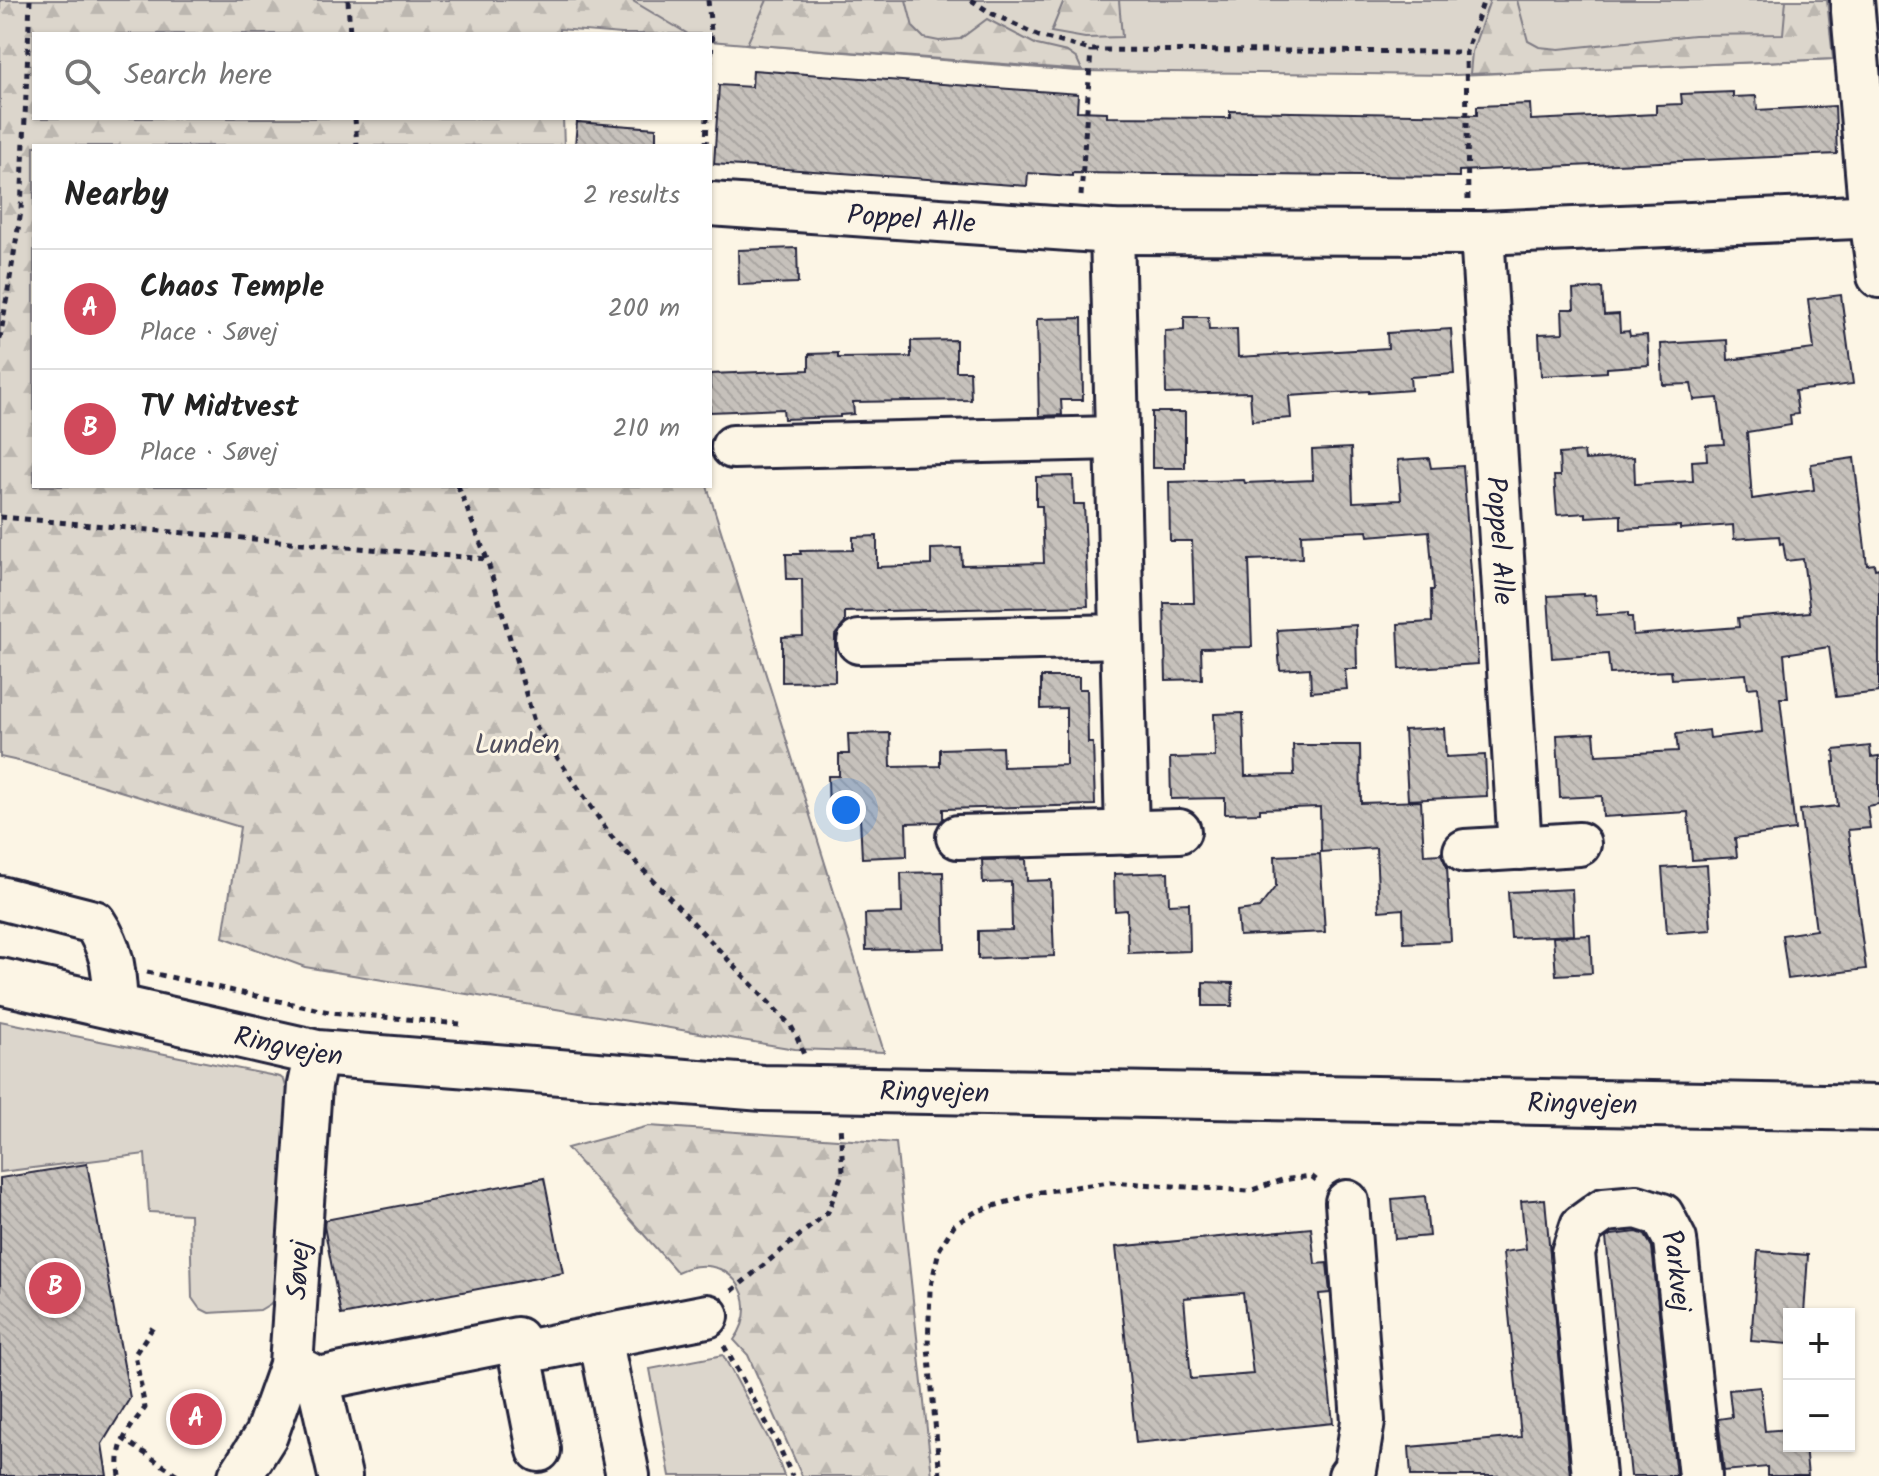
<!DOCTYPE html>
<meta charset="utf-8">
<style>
:root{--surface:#fff;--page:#f2f2f2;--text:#222;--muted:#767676;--line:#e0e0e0;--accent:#d1495b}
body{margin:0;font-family:Kalam,sans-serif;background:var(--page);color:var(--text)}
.controls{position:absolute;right:24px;bottom:24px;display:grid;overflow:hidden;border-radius:0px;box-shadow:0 2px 6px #0004}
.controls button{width:72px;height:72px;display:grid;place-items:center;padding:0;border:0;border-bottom:2px solid var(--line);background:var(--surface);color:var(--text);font:40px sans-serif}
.you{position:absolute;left:846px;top:810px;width:28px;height:28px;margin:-20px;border:6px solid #fff;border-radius:50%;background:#1a73e8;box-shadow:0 0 0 12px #1a73e833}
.badge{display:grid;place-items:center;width:52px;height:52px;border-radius:50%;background:var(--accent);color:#fff;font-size:26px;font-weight:700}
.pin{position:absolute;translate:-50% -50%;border:4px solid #fff;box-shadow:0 2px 8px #0006}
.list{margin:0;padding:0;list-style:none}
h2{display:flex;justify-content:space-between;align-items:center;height:104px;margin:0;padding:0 32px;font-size:34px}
h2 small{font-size:26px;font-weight:400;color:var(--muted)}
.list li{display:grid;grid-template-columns:52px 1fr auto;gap:24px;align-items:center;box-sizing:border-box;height:120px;padding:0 32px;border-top:2px solid var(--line)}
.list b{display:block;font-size:30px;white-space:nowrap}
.list p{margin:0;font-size:26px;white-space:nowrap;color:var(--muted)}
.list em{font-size:26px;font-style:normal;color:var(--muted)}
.icon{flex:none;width:44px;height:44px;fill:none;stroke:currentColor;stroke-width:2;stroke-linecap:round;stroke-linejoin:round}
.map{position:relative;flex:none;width:1879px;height:1476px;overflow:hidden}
.search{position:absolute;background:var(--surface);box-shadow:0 2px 6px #0004;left:32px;top:32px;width:680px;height:88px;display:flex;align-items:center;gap:20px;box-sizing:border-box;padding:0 28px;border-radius:0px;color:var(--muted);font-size:30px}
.panel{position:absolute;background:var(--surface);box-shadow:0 2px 6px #0004;left:32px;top:144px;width:680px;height:344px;border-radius:0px}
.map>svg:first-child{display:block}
.green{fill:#dcd6cc;stroke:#7f7c84;stroke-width:2}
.forest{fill:url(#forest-firs);stroke:#7f7c84;stroke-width:2}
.building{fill:url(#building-back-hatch);stroke:#22223b;stroke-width:2;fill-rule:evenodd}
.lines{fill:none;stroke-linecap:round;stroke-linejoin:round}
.minor-casing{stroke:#22223b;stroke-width:48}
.major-casing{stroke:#22223b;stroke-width:50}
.path{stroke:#22223b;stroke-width:5;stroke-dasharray:6 6;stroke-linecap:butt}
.minor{stroke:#fcf5e5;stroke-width:42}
.major{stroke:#fcf5e5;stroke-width:44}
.labels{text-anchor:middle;stroke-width:6;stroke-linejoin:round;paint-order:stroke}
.street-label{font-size:28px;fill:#22223b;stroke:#fcf5e5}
.park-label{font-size:28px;fill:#504f5f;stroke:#fcf5e5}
</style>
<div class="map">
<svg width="1879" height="1476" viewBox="0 0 1879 1476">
<defs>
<pattern id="forest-firs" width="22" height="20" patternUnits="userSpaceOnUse" patternTransform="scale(2)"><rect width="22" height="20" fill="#dcd6cc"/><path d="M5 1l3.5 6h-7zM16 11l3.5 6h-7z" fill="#bcb7b0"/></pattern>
<pattern id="building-back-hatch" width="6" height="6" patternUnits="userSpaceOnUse" patternTransform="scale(2)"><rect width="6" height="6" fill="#c6c1bb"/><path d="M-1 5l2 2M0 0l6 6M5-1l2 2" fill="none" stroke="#aaa6a2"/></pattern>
</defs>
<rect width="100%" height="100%" fill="#fcf5e5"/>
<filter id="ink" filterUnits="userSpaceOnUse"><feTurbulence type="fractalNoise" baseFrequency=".0125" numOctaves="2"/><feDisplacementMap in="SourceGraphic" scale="16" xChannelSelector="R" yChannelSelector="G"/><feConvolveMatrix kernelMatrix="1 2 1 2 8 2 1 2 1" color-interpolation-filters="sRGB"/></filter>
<g filter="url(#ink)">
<!-- green -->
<path class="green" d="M558,0H1827L1833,59L1456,75L1076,71L710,41V34H622Z
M0,1021L280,1077L284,1080L292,1106L278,1294L270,1304L260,1310L209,1313L199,1308L192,1298L190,1214L149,1212L145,1154L0,1172Z
M723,1355L773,1447L784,1476H670L650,1369Z"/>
<!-- forest -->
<path class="forest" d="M0,0H631L688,34H622L559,29V34H34V118H563L564,146H34V486H707L884,1052L795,1049L305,967L223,937L240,827L23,762L0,757Z
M767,0H906L913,27L924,38L939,41L960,39L987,19L1037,45L1067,52L1077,59L1082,70L747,44Z
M1064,0H1119L1122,37L1085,38L1051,32Z
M1490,0H1517L1528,41L1539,47L1559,49L1694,35L1783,34L1786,0H1827L1833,59L1470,74L1472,52Z
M649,1126L896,1143L932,1476H802L748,1355L734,1340C765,1297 726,1248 677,1272L567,1148Z"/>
<!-- building -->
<path class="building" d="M753,70L1078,94L1077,111L1107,112V117L1230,118V111L1477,115V106L1530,104L1531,120L1656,114V105L1682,104L1681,94L1733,92V97L1756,96L1757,110L1835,106L1837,154L1459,171V177L1072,173V176L1028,173L1027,186L714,164L719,85L752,87Z
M577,122L656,128V146H575Z
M797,248L798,283L739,285L738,250Z
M1602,288L1604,315L1619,314L1620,332L1629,331L1630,336L1647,335L1649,365L1607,368V372L1541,376L1539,334L1563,333L1562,309H1574L1573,290Z
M1841,295L1853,384L1795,391L1798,414L1790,415L1791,425L1747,432L1752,499L1814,490L1811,464L1854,458L1867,565L1874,564L1875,569L1879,568V692L1836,697L1829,647L1784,654L1788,698H1780L1795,830L1735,838L1737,857L1692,860L1688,812L1603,817L1602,796L1560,798L1557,735L1594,733L1596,755L1678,751L1676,734L1709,730L1710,738L1762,732L1758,687L1748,688L1746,674L1672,679L1671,671L1610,674L1608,654L1552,658L1548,596L1583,594V596L1595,595L1597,615L1628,613V617H1632L1633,635L1739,627L1738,618L1810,612L1803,559L1786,561L1783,543L1780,544L1779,536L1734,539L1733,525L1680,529V526L1621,529V515L1586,517V513L1557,515L1554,476H1560L1559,454L1584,452L1585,460L1634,457L1635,484L1693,481L1692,461L1707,460L1706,445L1724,444L1718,398L1694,400L1691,384L1663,385L1661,344L1727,340L1728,360L1814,349L1808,299Z
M1184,317H1208L1209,330L1237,329L1238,357L1388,348L1387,333L1451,329L1454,374L1410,377L1411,390L1369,393V391L1289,396L1291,418L1252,421L1250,392L1166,394L1165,331L1184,330Z
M1082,318L1083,400H1061L1062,415L1039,416L1037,319Z
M956,340V371H970L971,400L853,402L854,414L840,415V417L784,419L783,409L710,412V374L809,370V354L838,353V358L911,357V341Z
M1152,412H1185V468H1152Z
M1351,448L1353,502L1401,500L1398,460L1429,458L1431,468L1463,466L1478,664L1400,669L1398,624L1432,622L1431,590H1434L1429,531L1368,536L1367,531L1301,534L1302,558L1249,560L1252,647L1201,648L1202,679L1166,680L1164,603H1194L1192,541H1170L1169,482L1244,480L1245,483L1313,480L1312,450Z
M1073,476L1074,504H1084L1088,606L845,612V623L835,635V681L782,682V637L803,636L802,579H787L786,554H801L800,551L853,550V537L877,536V567L931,565V549L961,548L962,565L1044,563L1042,506H1036V477Z
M1356,625L1357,669H1345L1347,689L1311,692L1310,668L1280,670L1277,630Z
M1041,677H1079V689H1087L1088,743H1093L1095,805L943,809V819L941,822L906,823L907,856L862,858L860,818L829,819L828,776H839V754H849L848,734L890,733L891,767L940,766V749L1002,747L1003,767L1066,765V708L1041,709Z
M1243,713L1245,776L1294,775L1293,745H1360L1361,803L1421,801L1424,855L1441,854L1447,867L1451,941L1404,943L1403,909L1379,911L1376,848L1321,852L1320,807L1260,809V813L1225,814V798L1171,799L1170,758L1215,757L1214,714Z
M1444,728L1446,757L1485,755L1487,796L1408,800L1404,730Z
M1870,746L1871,757L1879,756V804L1867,806L1870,828L1848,830L1866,969L1788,979L1782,935L1816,930L1800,810L1838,806L1833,762H1835L1834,750Z
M1320,854L1325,932L1239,936L1237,911L1259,908L1276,886L1275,856Z
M1026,859L1027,881L1051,880L1054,956L978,959V931L1012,930L1011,882L983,883L982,860Z
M1707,865L1711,930L1667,933L1662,868Z
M943,872L945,948L866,950L865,914L902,913L901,873Z
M1168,872L1169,904L1189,903L1190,951L1128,953L1127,910L1115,911L1114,874Z
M1572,889L1574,935L1511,938L1508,892Z
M1590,935L1592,973L1556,975L1553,937Z
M1203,982L1233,983L1232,1006H1203Z
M87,1164L130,1398L102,1444L107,1476H0V1178Z
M544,1178L563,1273L341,1315L324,1226L325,1220Z
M1425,1196L1429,1236L1395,1239L1392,1199Z
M1545,1199L1570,1476H1411L1409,1447L1521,1437L1503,1252L1526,1249L1521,1201Z
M1311,1228L1315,1264L1327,1263L1330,1293L1319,1294L1333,1423L1136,1443L1116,1247ZM1243,1293L1253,1374L1191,1379L1184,1298Z
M1637,1232L1645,1235L1652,1247L1676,1476H1631L1606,1238L1611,1235Z
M1758,1251L1808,1255L1804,1314H1789V1344L1751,1341Z
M1760,1387L1765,1431L1789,1429V1446H1805L1808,1476H1767V1467L1724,1471L1718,1419L1732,1417L1729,1390Z"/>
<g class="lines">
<!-- minor casing -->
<g class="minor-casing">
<g id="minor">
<path d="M1852,0L1871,217L1879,276"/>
<path id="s1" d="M710,204L1112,232L1482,233L1879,216"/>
<path d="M1112,232L1127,833"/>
<path id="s2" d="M1482,233L1520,848"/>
<path d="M733,447L1117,438"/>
<path d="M859,642L1122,636"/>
<path d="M958,837L1179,831"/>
<path d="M1465,851L1579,844"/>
<path d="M0,898L94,922C114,952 114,972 116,1007"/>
<path d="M1347,1202L1363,1421L1355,1470L1350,1476"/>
<path d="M600,1337L628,1476"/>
<path d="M519,1353L707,1316"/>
<path d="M291,1365L318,1379L517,1339L539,1450"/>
<path d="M318,1379L340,1476"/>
<path id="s3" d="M240,1476L266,1435L291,1365L310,1085L317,1053"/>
<path id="s4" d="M1594,1476L1573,1253L1582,1226L1604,1210L1637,1207L1662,1215L1675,1240L1700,1476"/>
</g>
</g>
<!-- major casing -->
<g class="major-casing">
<g id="major">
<path id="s5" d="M0,981L317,1053L763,1088L1879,1108"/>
</g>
</g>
<!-- path -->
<path class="path" d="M348,0L350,34
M708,0L712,42L710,70
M971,0L991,13L1039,36L1091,50L1466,52
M355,118L357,146
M706,146L707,118
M1081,196L1091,50
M1468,200L1466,52L1484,0
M0,339L21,211L30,0
M458,486L487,559L535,725L611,836L791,1026L798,1039L804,1055
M0,517L487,559
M147,972L329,1012L460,1024
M732,1291L828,1212L843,1171L840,1125
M724,1346L777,1442L792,1476
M122,1438L179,1476
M120,1476C115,1444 127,1432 145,1408L135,1354L153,1327
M940,1476L928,1347L930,1290L939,1250L954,1225L977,1211L1041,1192L1110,1182L1249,1191L1282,1180L1311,1176L1320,1183"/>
<!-- minor -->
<use href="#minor" class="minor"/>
<!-- major -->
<use href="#major" class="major"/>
</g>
</g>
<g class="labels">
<!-- street labels -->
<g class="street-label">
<text dy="10" stroke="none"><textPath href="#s1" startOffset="202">Poppel Alle</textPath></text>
<text dy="10" stroke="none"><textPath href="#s2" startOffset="308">Poppel Alle</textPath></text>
<text dy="10" stroke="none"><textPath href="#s5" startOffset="296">Ringvejen</textPath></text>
<text dy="10" stroke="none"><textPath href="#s5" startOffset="944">Ringvejen</textPath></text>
<text dy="10" stroke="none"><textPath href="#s5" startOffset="1592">Ringvejen</textPath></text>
<text dy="10" stroke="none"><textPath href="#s3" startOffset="218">Søvej</textPath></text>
<text dy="10" stroke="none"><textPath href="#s4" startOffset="398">Parkvej</textPath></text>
</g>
<!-- park labels -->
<g class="park-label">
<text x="517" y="753">Lunden</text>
</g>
</g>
</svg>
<div class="controls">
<button>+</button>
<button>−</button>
</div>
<div class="you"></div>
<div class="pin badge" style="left:196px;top:1419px">A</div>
<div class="pin badge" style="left:55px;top:1288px">B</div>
<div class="search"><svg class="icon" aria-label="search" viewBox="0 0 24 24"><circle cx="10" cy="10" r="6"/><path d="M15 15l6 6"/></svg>Search here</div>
<section class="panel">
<h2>Nearby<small>2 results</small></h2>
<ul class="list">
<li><span class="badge">A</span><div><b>Chaos Temple</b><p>Place · Søvej</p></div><em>200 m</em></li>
<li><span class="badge">B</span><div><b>TV Midtvest</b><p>Place · Søvej</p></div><em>210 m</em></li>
</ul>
</section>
</div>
